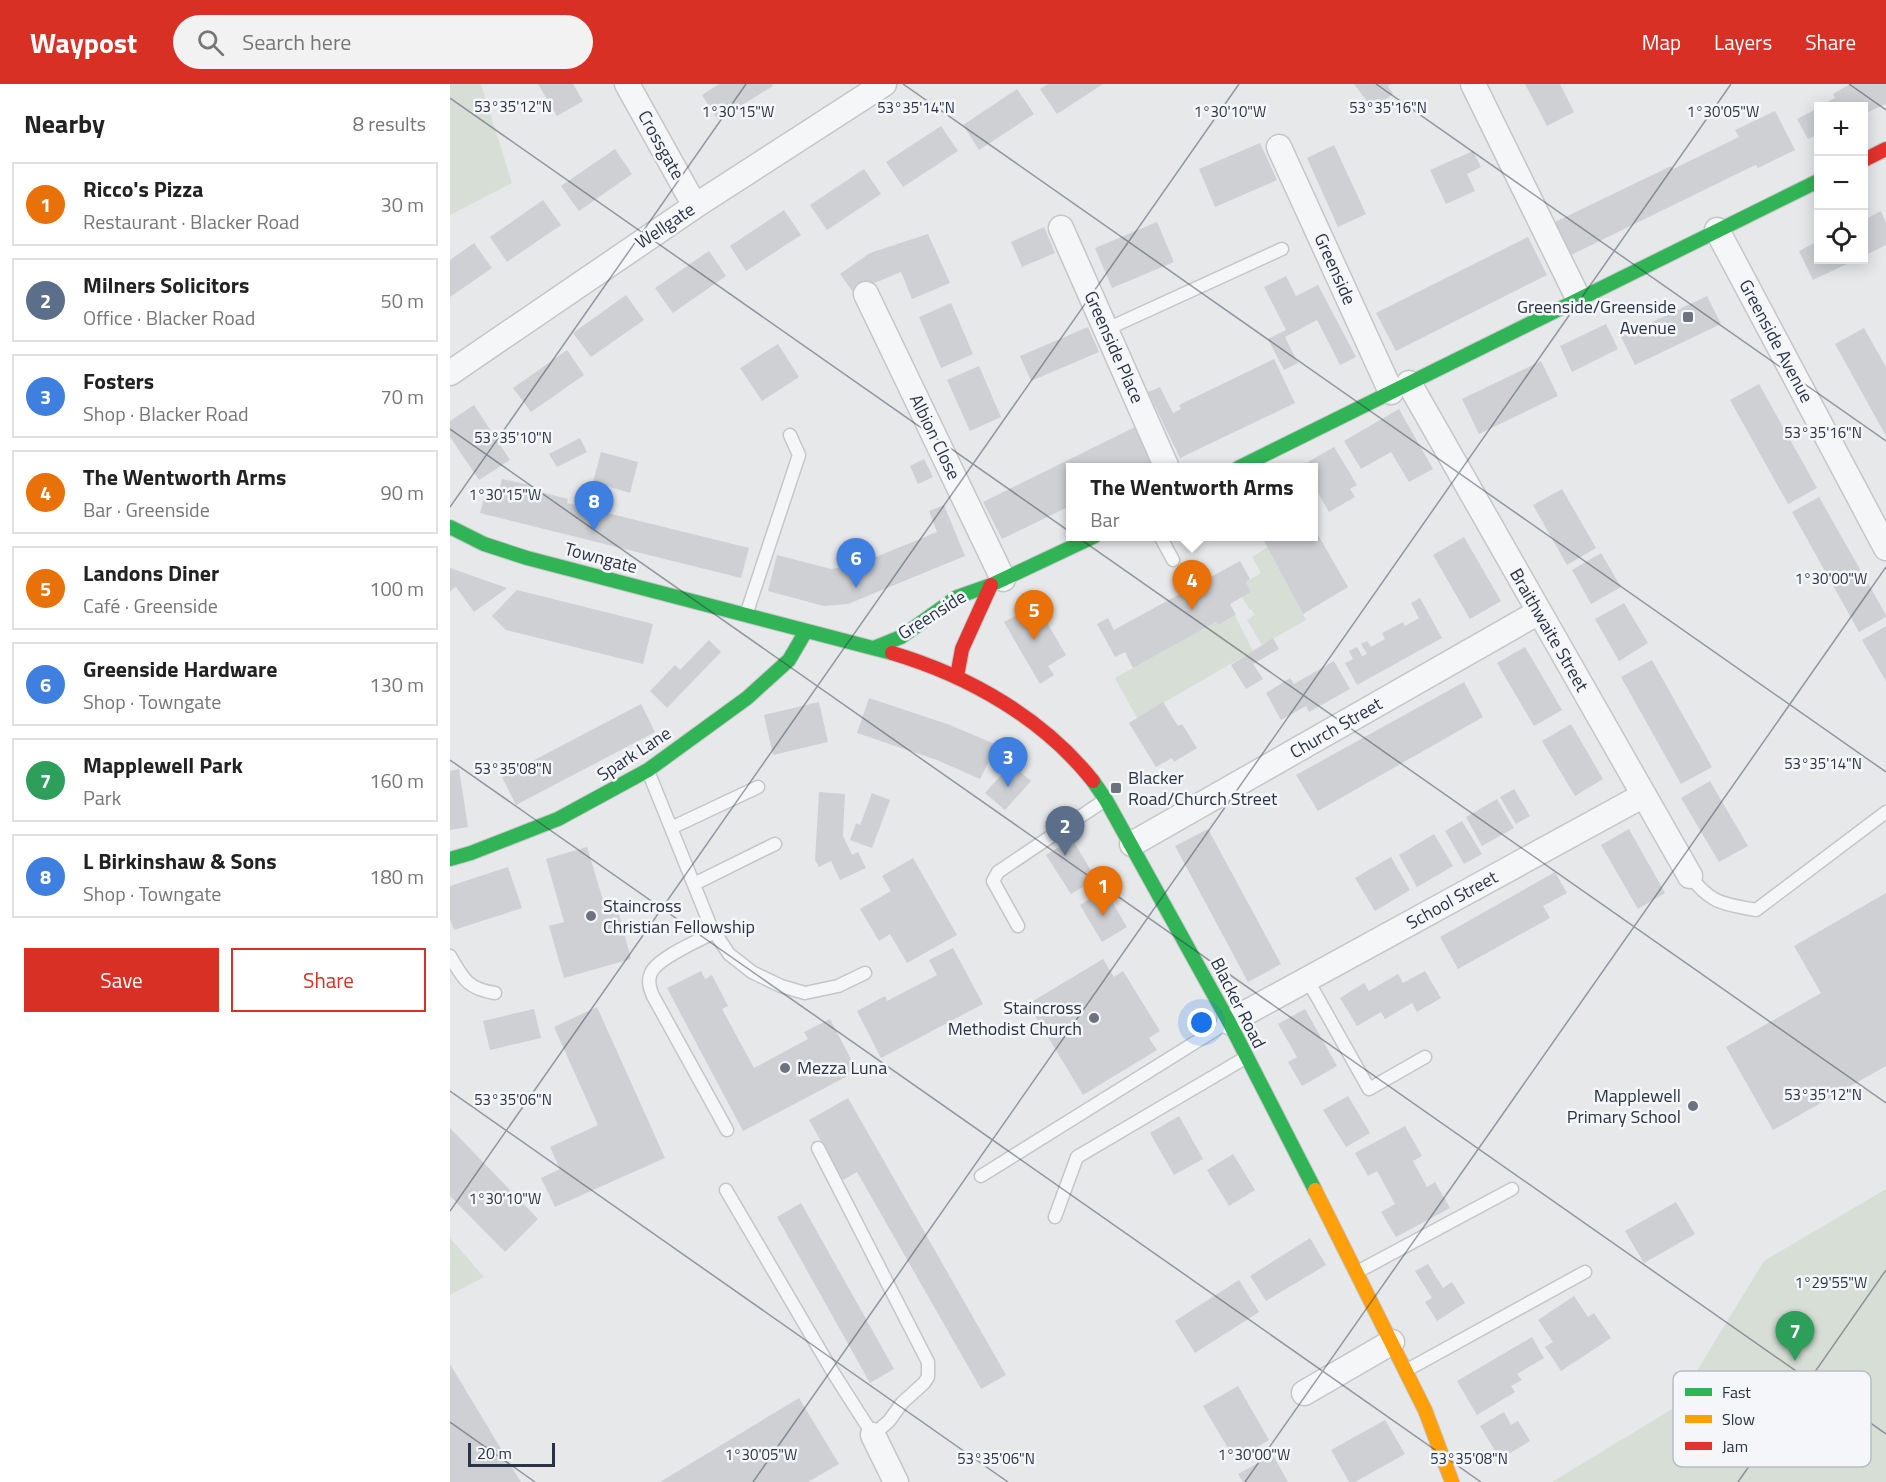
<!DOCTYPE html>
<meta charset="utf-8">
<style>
:root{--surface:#fff;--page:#f2f2f2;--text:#222;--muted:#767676;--line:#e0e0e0;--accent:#d93025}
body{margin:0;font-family:"Titillium Web",sans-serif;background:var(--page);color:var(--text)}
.controls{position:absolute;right:18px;top:18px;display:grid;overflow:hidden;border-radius:0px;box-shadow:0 3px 15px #0003}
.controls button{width:54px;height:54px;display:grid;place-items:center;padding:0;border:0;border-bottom:2px solid var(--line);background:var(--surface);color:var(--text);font:30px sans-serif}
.scale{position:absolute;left:18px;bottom:15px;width:87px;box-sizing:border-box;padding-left:6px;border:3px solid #2b3445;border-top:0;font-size:16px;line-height:21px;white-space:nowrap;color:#2b3445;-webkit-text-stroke:4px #f4f6f9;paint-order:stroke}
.you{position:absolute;left:752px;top:939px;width:21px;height:21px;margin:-15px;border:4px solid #fff;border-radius:50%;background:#1a73e8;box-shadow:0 0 0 9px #1a73e833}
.badge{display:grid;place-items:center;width:39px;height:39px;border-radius:50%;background:var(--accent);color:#fff;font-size:20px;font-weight:700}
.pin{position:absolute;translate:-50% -50px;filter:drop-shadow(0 2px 3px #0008)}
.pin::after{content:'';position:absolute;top:32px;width:21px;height:18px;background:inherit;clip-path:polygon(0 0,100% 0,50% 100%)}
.popup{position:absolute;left:616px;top:379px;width:252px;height:78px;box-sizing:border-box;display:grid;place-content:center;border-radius:0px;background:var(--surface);filter:drop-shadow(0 2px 4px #0005);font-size:20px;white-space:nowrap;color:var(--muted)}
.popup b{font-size:22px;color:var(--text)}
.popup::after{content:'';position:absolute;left:50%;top:100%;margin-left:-12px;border:12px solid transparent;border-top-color:var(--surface)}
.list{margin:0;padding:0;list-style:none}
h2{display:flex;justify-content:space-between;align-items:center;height:78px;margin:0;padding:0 24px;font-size:26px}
h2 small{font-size:20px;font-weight:400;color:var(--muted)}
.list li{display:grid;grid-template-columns:39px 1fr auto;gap:18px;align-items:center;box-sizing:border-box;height:84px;margin:0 12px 12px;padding:0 12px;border:2px solid var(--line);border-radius:0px}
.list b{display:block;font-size:22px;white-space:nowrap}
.list p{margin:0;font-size:20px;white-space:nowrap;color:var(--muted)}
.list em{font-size:20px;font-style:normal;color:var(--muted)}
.actions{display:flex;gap:12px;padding:18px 24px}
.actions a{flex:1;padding:14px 0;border:2px solid var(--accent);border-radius:0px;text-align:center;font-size:21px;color:var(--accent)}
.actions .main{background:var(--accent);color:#fff}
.icon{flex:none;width:33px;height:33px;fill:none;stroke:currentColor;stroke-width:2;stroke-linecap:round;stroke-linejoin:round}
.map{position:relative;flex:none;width:1436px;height:1398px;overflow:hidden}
header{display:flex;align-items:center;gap:36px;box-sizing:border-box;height:84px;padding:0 30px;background:var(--accent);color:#fff}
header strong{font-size:28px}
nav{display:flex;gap:33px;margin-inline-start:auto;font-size:21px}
.search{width:420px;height:54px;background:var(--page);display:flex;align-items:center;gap:15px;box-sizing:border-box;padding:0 21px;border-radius:33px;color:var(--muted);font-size:22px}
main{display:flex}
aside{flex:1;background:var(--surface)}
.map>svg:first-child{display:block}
.green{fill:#d6ded6}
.building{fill:#ced0d3}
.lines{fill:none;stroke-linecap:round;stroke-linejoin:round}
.lane-casing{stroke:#c4c6c8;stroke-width:15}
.street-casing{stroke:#c4c6c8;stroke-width:27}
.fast-casing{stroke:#c4c6c8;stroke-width:16}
.slow-casing{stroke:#c4c6c8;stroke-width:16}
.jam-casing{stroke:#c4c6c8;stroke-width:16}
.lane{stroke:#f5f6f7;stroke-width:12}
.street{stroke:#f5f6f7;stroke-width:24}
.fast{stroke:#30b455;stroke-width:14}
.slow{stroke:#ff9f0a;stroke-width:14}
.jam{stroke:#e5322d;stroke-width:14}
.ticks{fill:none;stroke:#2b3445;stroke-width:1.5;stroke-opacity:0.45}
.poi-dot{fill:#6c737f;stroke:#f4f6f9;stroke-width:2}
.labels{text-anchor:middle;stroke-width:5;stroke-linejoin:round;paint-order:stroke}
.street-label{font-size:18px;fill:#2b3445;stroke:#f4f6f9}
.poi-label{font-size:18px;fill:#2b3445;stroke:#f4f6f9;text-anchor:end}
.key{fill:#f4f6f9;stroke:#b8bcc3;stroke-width:1.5}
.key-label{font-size:16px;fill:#2b3445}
.ticks-label{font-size:15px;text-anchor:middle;fill:#2b3445;stroke:#f4f6f9;stroke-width:5;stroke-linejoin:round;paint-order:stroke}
</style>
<header>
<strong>Waypost</strong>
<div class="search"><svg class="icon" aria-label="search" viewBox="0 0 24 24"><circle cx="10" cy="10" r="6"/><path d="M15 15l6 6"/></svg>Search here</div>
<nav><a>Map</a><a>Layers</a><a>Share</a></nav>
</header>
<main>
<aside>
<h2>Nearby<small>8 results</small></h2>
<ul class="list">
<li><span class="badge" style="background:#e8710a">1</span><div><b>Ricco's Pizza</b><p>Restaurant · Blacker Road</p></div><em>30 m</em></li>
<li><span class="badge" style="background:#5c6f8a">2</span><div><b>Milners Solicitors</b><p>Office · Blacker Road</p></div><em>50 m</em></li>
<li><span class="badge" style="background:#3f7fe0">3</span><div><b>Fosters</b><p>Shop · Blacker Road</p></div><em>70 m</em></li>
<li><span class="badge" style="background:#e8710a">4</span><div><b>The Wentworth Arms</b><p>Bar · Greenside</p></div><em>90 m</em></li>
<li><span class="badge" style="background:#e8710a">5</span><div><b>Landons Diner</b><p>Café · Greenside</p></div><em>100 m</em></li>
<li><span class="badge" style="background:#3f7fe0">6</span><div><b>Greenside Hardware</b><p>Shop · Towngate</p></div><em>130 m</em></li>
<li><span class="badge" style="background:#2e9e5b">7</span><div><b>Mapplewell Park</b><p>Park</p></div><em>160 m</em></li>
<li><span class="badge" style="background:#3f7fe0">8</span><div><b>L Birkinshaw &amp; Sons</b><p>Shop · Towngate</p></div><em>180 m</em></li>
</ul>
<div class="actions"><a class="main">Save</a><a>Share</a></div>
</aside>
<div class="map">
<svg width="1436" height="1398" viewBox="0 0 1436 1398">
<rect width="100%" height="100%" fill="#e6e8ea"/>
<!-- green -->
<path class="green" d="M0,0H31L62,99L0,131Z
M818,463L856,536L812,561L797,536L805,531L801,525L800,526L792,513L801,508L796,498L811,489L802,473Z
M785,532L803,567L687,634L665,594L766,538L768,541Z
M1436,1105V1398H1102L1224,1324L1314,1177Z
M0,1154L34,1193L0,1211Z"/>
<!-- building -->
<path class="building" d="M88,0H123L133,17L107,32Z
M269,0H322L323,2L268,36L252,11Z
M598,0H653L607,30L590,5Z
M904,0H941L938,2L943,10L923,25Z
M1075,0H1110L1124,28L1097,42Z
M1400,0H1436V20L1414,30V22H1370L1385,14L1383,10Z
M567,5L584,30L529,66L513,41Z
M1368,24V50L1358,55L1347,35Z
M1325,27L1345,66L1308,84L1306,81L1295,86L1121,171L1105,138L1221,82L1223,85L1289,53L1285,46Z
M491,42L508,67L453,103L436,78Z
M810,59L827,96L765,123L749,85Z
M884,61L916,130L888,143L857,74Z
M165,65L182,90L129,127L111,102Z
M1023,67L1031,83L1017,90L1025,107L996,120L980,86Z
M414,85L431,110L377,146L360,121Z
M93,116L111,141L57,178L40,153Z
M334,126L351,151L296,187L280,162Z
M1431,127L1436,139V161L1414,172V136Z
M707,138L724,178L662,204L645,164Z
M594,143L605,169L572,183L561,158Z
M478,150L500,199L462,215L451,188L403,208L390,190L420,169Z
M1078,153L1097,191L946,267L926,229Z
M1368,157V176H1405L1363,196L1349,167Z
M24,159L42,184L0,213V176Z
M259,167L276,192L223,229L205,204Z
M836,192L846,212L868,201L906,273L890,281L867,236L835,253L848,279L834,286L818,255L836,246L814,203Z
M176,211L194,236L141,273L123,249Z
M1257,212L1271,240L1185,281L1171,253Z
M501,219L523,270L491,284L469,233Z
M1156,240L1168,265L1122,288L1110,262Z
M638,243L649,268L581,297L570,272Z
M1414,244L1436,283V352L1385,260Z
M328,260L349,293L312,317L290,284Z
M117,266L134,291L81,328L63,304Z
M824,275L845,319L730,374L698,308L710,303L723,329L731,325L729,321Z
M1091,277L1108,312L1029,350L1012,315Z
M529,282L551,333L520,347L497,296Z
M1309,300L1367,404L1338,420L1280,316Z
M24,321L60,376L29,396L0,353V337Z
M949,325L983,385L959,398L941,368L911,385L894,357Z
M685,343L703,381L699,384H620V422L552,455L533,418Z
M130,354L137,368L107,383L99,370Z
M884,363L907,401L900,405L905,413L879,428L864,402V384L851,382Z
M151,368L188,378L180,409L143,398Z
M474,375L483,393L468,400L460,382Z
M52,395L84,402L83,406L118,415L117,419L299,464L291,494L30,429L35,411L48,413Z
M1112,405L1146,464L1117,481L1083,421Z
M1369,413L1436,531V533L1409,548L1342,428Z
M494,421L515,472L398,520L374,522L318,507L327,471L381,485L406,481L487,448L479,427Z
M864,444L898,503L853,530L812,453H864Z
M1014,453L1051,517L1020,535L983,471Z
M1151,469L1171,503L1141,520L1122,486Z
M790,477L800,495L796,498L801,508L780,520L786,531L768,541L766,538L683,584L675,568L665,573L647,540L658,534L664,546Z
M0,484L57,504L24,528L6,503L0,507Z
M67,506L203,540L193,580L56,546L42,532Z
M970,514L992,554L907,601L895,579L903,575L899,567L907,563L912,572L917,570L911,560L917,557L921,563L935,555L932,549L953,538L955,542L969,534L961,519Z
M1174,519L1198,559L1169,577L1145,535Z
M586,520L616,571L598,582L604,591L590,600L554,538Z
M1436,542V597L1412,556Z
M823,554L829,565L803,580L813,595L796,605L781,581Z
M259,556L271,568L217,624L200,607L225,581L230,586Z
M1075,563L1112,626L1084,642L1047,579Z
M1202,576L1262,683L1231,700L1171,593Z
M884,577L900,605L859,628L856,622L831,636L816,609L840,594L844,600Z
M1014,598L1033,633L868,727L846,691Z
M419,614L500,641L547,661L530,695L487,676L407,649Z
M369,618L378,658L323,671L314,631Z
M713,618L728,642L732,640L747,664L724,678L722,674L706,683L679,639Z
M191,620L205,648L66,721L52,693Z
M1121,640L1153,695L1125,712L1092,657Z
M561,680L581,697L555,726L535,709Z
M9,685L18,743L0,746V687Z
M1260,697L1298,762L1269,778L1231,714Z
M1064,705L1080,732L1066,740L1050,713Z
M369,708L395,710L393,752L402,771L408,768L416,784L390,796L381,777L369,783L365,776Z
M422,709L440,716L422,764L400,756L406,739L410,741Z
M1047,715L1064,744L1032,762L1016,733Z
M1012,737L1032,770L1014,780L995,747Z
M758,745L831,880L798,898L725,762Z
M1179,745L1215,809L1188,825L1151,761Z
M984,750L1003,782L967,803L949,771Z
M622,755L646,795L621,810L596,771Z
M137,763L156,826L167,823L181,875L114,894L99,842L114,838L96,775Z
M941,773L960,806L925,827L905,794Z
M463,774L507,851L457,879L440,850L429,857L410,825L441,807L432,792Z
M58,783L72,824L4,846L0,835V802Z
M1105,788L1117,809L1093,822L1100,834L1008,885L990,853Z
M655,806L677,843L652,858L630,821Z
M1436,809V982L1323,1046L1276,963L1371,909L1344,862Z
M503,864L533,920L431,974L407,927L435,912L437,917L487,891L479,876Z
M653,875L664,893L673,887L710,947L699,954L707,966L633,1011L578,920Z
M251,887L255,895L262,891L278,922L272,925L304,984L358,955L354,948L380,935L407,987L293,1047L217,904Z
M975,887L991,914L967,928L962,919L935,935L931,928L907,942L890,914L914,899L919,907L948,890L953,899Z
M147,923L215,1074L105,1123L91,1094L110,1085L100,1063L148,1041L104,943Z
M84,925L91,954L40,966L33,937Z
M855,925L887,982L852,1002L838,978L847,973L828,940Z
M898,1012L920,1049L896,1063L873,1026Z
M398,1014L556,1291L531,1305L407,1088L393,1096L359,1036Z
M729,1032L753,1075L724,1091L700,1049Z
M955,1042L972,1072L963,1077L977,1103L985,1098L1000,1124L946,1153L931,1128L945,1120L927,1087L918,1092L905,1069Z
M0,1044L88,1135L55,1168L0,1112Z
M783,1070L805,1106L779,1122L757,1086Z
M1226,1118L1245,1150L1194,1179L1175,1147Z
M351,1119L444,1285L420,1299L327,1133Z
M860,1154L876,1181L816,1217L800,1192Z
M978,1180L993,1204L1002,1198L1015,1219L987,1237L975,1218L982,1214L965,1187Z
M789,1196L809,1228L745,1269L725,1237Z
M1124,1212L1138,1233L1144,1229L1161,1254L1111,1287L1095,1263L1103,1258L1088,1236Z
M1082,1253L1094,1274L1067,1290L1072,1296L1061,1302L1065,1308L1027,1331L1007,1297Z
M0,1280L71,1398H0Z
M788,1302L819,1356L785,1376L753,1322Z
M349,1314L389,1380L358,1398H210Z
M1054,1328L1061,1341L1068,1337L1080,1357L1050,1375L1030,1342Z
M935,1336L955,1370L905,1398H899L881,1366Z
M823,1371L838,1398H793L788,1390Z"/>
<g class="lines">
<!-- lane casing -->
<g class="lane-casing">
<path id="lane" d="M657,245L832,165
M710,452L723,476
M296,531L349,371L340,351
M198,687L261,843L279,870L302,888L331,902L355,909L388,902L415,889
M221,744L308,703
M1240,792C1261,820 1274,820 1306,826L1436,728
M244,800L325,760
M568,842L543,797L548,788L655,716
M265,848C250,856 207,874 201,889C197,897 200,905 203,912L277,1046
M0,872C13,895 18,905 45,909
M857,895L919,1005L975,973
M531,1092L778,938
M276,1106L384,1290L423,1351L439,1337L452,1319L474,1299L478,1293V1278L368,1064
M605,1133L627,1073L795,974
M907,1188L1062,1105
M957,1286L1135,1188"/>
</g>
<!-- street casing -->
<g class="street-casing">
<path id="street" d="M177,0L245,122
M1023,0L1129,216
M829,63L941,308
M611,144L717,384
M1267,146L1436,464
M416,210L553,495
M0,289L245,122L434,0
M959,299L1240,792
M682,760L1089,528
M779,938L1194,711
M854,1309L942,1258
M423,1351L446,1398"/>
</g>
<!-- fast casing -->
<g class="fast-casing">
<path id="fast" d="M788,384L1368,97
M0,443L34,460L77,474L442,569
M424,564L451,553L507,513L541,501L645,452
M643,697L656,716L779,938L865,1106
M0,775L21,769L108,735L198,686L297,614L339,576L356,547"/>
</g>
<!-- slow casing -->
<g class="slow-casing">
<path id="slow" d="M865,1106L975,1326L1002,1398"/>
</g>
<!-- jam casing -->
<g class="jam-casing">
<path id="jam" d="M1414,76L1436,65
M442,569C519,592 593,634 643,697
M507,592L512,565L541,501"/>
</g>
<!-- lane -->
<use href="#lane" class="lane"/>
<!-- street -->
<use href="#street" class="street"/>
<!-- fast -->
<use href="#fast" class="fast"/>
<!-- slow -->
<use href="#slow" class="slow"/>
<!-- jam -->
<use href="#jam" class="jam"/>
</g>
<!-- ticks -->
<path class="ticks" d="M453,0L1436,688M926,0L1436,357M1399,0L1436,26M0,14L1436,1019M0,345L1436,1350M0,423L296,0M0,676L1031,1398M0,1007L558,1398M0,1127L789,0M0,1338L85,1398M303,1398L1281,0M795,1398L1436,483M1288,1398L1436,1186"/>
<!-- markers -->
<g class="poi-dot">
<rect x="1232" y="227" width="12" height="12" rx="3"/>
<rect x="660" y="698" width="12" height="12" rx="3"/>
<circle cx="141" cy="832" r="6"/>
<circle cx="644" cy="934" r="6"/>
<circle cx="335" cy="984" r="6"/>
<circle cx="1243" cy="1022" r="6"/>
</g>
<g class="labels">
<!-- street labels -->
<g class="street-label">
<text transform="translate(211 61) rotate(61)" y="6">Crossgate</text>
<text transform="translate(215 142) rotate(-34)" y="6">Wellgate</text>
<text transform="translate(885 185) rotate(66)" y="6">Greenside</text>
<text transform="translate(1326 257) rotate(62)" y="6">Greenside Avenue</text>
<text transform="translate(664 263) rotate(66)" y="6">Greenside Place</text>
<text transform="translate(485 353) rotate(64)" y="6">Albion Close</text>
<text transform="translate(151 474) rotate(15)" y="6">Towngate</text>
<text transform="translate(482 531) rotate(-32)" y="6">Greenside</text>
<text transform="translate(1099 546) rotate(60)" y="6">Braithwaite Street</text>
<text transform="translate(886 644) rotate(-30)" y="6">Church Street</text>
<text transform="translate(184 670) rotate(-33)" y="6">Spark Lane</text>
<text transform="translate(1002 816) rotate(-29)" y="6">School Street</text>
<text transform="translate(788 919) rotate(63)" y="6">Blacker Road</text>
</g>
<!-- poi labels -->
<g class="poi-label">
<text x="1226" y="229">Greenside/Greenside<tspan x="1226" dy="21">Avenue</tspan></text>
<text x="678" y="700" text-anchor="start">Blacker<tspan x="678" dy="21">Road/Church Street</tspan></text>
<text x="153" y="828" text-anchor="start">Staincross<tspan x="153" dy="21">Christian Fellowship</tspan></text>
<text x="632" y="930">Staincross<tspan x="632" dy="21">Methodist Church</tspan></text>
<text x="347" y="990" text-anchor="start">Mezza Luna</text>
<text x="1231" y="1018">Mapplewell<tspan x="1231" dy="21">Primary School</tspan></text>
</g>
</g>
<!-- legend -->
<rect x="1223" y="1287" width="198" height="96" rx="9" class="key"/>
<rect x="1235" y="1304" width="27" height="8" fill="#30b455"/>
<rect x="1235" y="1331" width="27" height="8" fill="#ff9f0a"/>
<rect x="1235" y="1358" width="27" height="8" fill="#e5322d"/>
<g class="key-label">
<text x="1272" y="1314">Fast</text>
<text x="1272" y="1341">Slow</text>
<text x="1272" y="1368">Jam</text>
</g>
<g class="ticks-label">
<text x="63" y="28">53°35'12"N</text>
<text x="466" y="29">53°35'14"N</text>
<text x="938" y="29">53°35'16"N</text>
<text x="288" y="33">1°30'15"W</text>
<text x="780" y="33">1°30'10"W</text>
<text x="1273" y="33">1°30'05"W</text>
<text x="1373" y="354">53°35'16"N</text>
<text x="63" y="359">53°35'10"N</text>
<text x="55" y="416">1°30'15"W</text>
<text x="1381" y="500">1°30'00"W</text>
<text x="1373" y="685">53°35'14"N</text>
<text x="63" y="690">53°35'08"N</text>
<text x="1373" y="1016">53°35'12"N</text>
<text x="63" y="1021">53°35'06"N</text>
<text x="55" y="1120">1°30'10"W</text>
<text x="1381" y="1204">1°29'55"W</text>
<text x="311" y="1376">1°30'05"W</text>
<text x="804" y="1376">1°30'00"W</text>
<text x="546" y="1380">53°35'06"N</text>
<text x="1019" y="1380">53°35'08"N</text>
</g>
</svg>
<div class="controls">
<button>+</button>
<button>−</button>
<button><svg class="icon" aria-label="locate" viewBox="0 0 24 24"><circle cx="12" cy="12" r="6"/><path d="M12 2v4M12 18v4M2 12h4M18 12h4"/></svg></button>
</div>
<div class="scale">20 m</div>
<div class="you"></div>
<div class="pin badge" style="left:653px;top:832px;background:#e8710a">1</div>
<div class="pin badge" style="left:615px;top:772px;background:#5c6f8a">2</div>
<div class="pin badge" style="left:558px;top:703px;background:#3f7fe0">3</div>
<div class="pin badge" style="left:742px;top:526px;background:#e8710a">4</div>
<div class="popup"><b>The Wentworth Arms</b>Bar</div>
<div class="pin badge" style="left:584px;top:556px;background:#e8710a">5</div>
<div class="pin badge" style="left:406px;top:504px;background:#3f7fe0">6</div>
<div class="pin badge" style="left:1345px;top:1277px;background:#2e9e5b">7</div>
<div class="pin badge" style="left:144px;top:447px;background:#3f7fe0">8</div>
</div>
</main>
